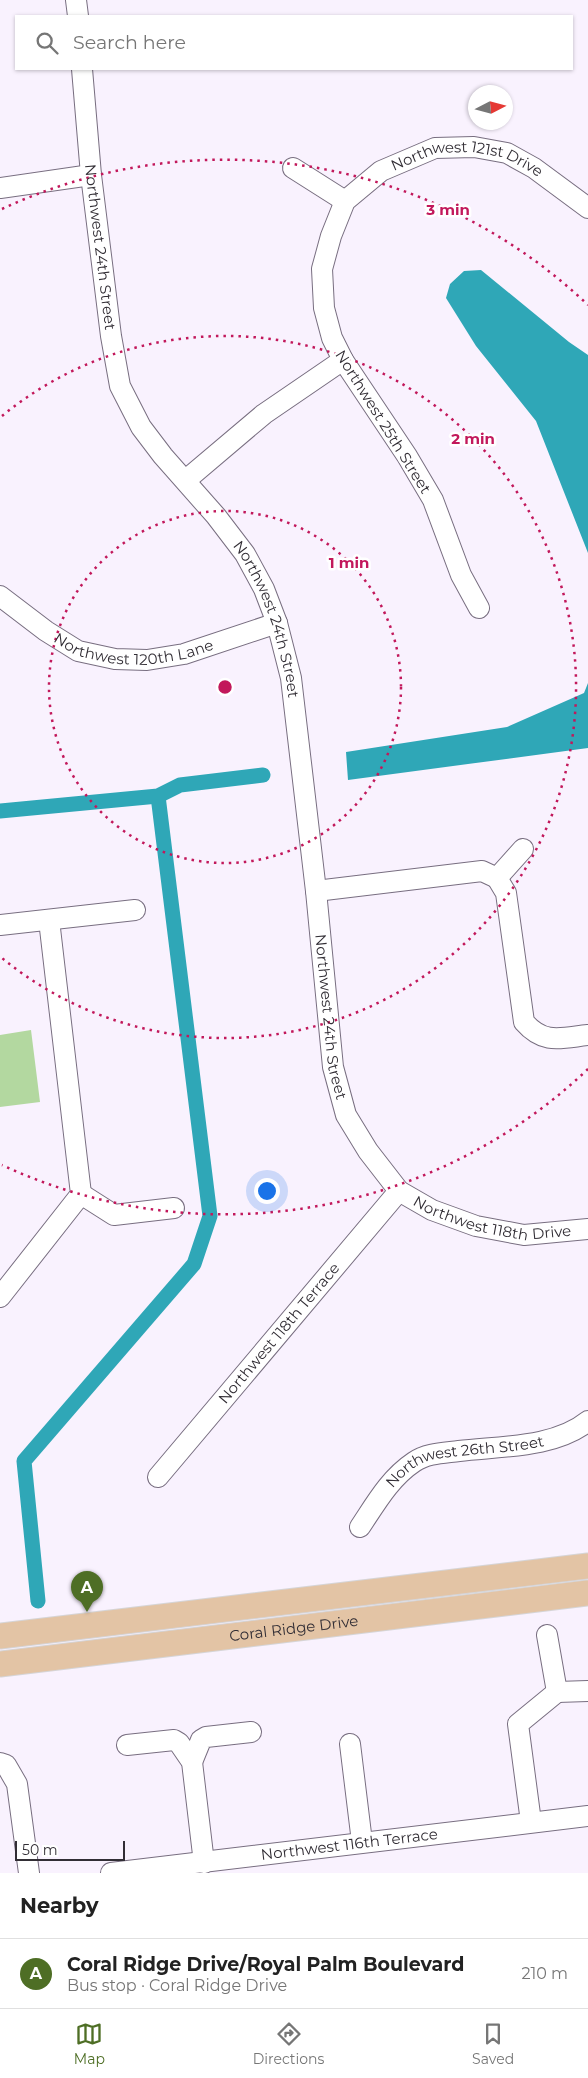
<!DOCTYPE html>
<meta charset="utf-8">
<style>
:root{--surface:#fff;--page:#f6f6f6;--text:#222;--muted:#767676;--line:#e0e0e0;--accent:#4e6e25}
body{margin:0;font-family:Montserrat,sans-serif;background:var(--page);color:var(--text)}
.compass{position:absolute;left:468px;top:85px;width:45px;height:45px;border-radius:50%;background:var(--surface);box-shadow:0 1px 4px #0004;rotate:84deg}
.scale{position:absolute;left:15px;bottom:12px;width:110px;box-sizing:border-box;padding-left:5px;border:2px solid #322e35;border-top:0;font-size:14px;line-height:18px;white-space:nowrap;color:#322e35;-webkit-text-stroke:4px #fff;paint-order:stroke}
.you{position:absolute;left:266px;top:1190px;width:18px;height:18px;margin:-12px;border:4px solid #fff;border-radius:50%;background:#1a73e8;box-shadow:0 0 0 8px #1a73e833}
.badge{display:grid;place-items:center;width:32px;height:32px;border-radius:50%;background:var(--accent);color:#fff;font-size:16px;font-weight:700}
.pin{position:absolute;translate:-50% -41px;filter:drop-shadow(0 1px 2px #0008)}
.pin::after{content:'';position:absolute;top:26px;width:18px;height:15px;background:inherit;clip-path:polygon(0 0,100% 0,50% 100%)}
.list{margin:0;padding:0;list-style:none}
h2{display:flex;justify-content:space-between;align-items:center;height:65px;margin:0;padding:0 20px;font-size:21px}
h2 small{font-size:16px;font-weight:400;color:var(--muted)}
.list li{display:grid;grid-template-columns:32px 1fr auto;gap:15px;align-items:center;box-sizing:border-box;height:70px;padding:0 20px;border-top:1px solid var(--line)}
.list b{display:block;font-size:19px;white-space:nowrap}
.list p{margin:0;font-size:16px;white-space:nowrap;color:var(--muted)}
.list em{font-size:16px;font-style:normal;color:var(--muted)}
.icon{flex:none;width:28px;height:28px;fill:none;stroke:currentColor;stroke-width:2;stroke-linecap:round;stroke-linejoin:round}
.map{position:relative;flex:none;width:588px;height:1873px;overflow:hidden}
.search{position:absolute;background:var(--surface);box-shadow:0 1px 4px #0004;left:15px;right:15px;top:15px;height:55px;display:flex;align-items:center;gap:12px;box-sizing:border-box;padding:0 18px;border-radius:0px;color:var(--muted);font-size:19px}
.sheet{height:135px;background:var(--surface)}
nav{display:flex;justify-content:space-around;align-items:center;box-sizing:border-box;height:70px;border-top:1px solid var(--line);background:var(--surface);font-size:14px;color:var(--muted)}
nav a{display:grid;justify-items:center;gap:2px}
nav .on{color:var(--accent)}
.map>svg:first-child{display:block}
.green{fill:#b3d8a0}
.water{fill:#2fa7b7}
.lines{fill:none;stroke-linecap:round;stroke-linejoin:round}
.canal{stroke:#2fa7b7;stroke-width:15}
.minor-casing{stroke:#786e80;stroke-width:22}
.major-casing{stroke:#d6d5d7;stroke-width:27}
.minor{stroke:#fff;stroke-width:20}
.major{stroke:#e3c4a5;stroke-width:25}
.ring{fill:none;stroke:#c2185b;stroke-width:2.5;stroke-dasharray:2.5 5}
.labels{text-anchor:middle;stroke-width:5;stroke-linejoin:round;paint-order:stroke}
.street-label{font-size:15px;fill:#322e35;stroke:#fff}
.centre{fill:#c2185b;stroke:#fff;stroke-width:2.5}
.ring-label{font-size:15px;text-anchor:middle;font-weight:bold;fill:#c2185b;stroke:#fff;stroke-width:5;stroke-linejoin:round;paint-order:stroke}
</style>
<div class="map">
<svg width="588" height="1873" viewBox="0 0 588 1873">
<rect width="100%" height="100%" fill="#f9f2fe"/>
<!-- green -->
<path class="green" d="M31,1030L40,1102L0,1107V1035Z"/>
<!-- water -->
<path class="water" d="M481,270L569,342L588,355V553L536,421L476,346L446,298L450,284L464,271Z
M588,683V748L348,780L346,752L507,727L584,693Z"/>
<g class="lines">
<!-- canal -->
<path class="canal" d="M158,796L180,785L263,775
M0,811L158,796L210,1216L194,1264L24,1461L38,1601"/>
<!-- minor casing -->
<g class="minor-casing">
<g id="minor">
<path d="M76,0L78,16"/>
<path id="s1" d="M82,69L91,175L111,336L120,386L141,427L163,456L216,516L245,554L264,589L277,623L291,678L316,891L333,1067L346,1115L368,1151L399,1191L432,1210L476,1226L524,1235L588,1229"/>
<path d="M293,168L345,201"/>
<path d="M0,188L91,175"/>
<path d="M186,480L264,414L343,360"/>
<path id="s2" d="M0,596L46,631L78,651L115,659L147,660L184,654L277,623"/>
<path id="s3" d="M479,608L461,575L433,500L407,456L343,360L332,338L324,308L322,269L331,236L345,201L381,171L435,148L474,147L507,153L534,168L588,208"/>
<path d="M497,878L506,893L524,1022C544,1045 561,1038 588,1035"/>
<path d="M497,878L523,849"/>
<path d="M316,891L482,871L497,878"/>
<path d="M0,925L135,910"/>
<path d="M81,1194L114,1215L174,1208"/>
<path d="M0,1297L81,1194L49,920"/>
<path id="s4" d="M158,1477L399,1191"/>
<path id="s5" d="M360,1527C376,1503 390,1478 414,1462C427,1453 444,1453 459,1451C500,1446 555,1448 588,1421"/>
<path d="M547,1635L557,1692L588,1691"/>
<path d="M350,1744L362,1842"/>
<path d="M127,1745L174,1740L179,1743L192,1762L204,1863"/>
<path d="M192,1762L201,1740L206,1737L251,1732"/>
<path d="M0,1763L6,1765L17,1784L29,1873"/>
<path d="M531,1822L518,1724L557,1692"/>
<path id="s6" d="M111,1873L588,1816"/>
</g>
</g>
<!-- major casing -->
<g class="major-casing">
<g id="major">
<path d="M0,1636L588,1566"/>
<path id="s7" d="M0,1664L588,1593"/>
</g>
</g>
<!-- minor -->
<use href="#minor" class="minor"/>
<!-- major -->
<use href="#major" class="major"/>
</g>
<!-- distance rings -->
<g class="ring">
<circle cx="225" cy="687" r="176"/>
<path d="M2 416A351 351 0 1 1 2 958"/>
<path d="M588 1069A527 527 0 0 1 2 1165M2 209A527 527 0 0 1 588 305"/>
</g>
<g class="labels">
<!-- street labels -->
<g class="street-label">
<text dy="5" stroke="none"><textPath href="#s3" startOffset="589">Northwest 121st Drive</textPath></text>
<text dy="5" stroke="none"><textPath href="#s1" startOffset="179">Northwest 24th Street</textPath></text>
<text transform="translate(383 422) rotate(58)" y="5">Northwest 25th Street</text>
<text dy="5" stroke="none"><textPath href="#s1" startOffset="599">Northwest 24th Street</textPath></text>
<text dy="5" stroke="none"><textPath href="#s2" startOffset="151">Northwest 120th Lane</textPath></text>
<text dy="5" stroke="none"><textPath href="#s1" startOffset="1004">Northwest 24th Street</textPath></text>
<text dy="5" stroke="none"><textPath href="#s1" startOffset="1296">Northwest 118th Drive</textPath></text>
<text dy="5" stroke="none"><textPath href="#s4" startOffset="188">Northwest 118th Terrace</textPath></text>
<text dy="5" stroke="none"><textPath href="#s5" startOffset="134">Northwest 26th Street</textPath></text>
<text dy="5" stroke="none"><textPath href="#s7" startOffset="296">Coral Ridge Drive</textPath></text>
<text dy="5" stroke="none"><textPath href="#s6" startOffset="240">Northwest 116th Terrace</textPath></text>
</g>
</g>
<circle cx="225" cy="687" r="8" class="centre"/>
<g class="ring-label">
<text x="448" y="215">3 min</text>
<text x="473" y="444">2 min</text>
<text x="349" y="568">1 min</text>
</g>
</svg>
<svg class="compass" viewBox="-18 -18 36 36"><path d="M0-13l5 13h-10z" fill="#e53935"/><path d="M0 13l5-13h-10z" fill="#767676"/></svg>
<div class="scale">50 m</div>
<div class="you"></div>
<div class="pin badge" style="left:87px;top:1612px">A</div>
<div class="search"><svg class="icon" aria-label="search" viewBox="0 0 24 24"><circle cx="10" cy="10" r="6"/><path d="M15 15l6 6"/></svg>Search here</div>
</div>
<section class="sheet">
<h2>Nearby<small></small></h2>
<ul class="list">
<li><span class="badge">A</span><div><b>Coral Ridge Drive/Royal Palm Boulevard</b><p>Bus stop · Coral Ridge Drive</p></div><em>210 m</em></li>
</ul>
</section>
<nav>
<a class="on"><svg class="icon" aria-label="map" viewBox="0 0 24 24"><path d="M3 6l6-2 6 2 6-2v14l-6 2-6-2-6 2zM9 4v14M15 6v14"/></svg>Map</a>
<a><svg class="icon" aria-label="directions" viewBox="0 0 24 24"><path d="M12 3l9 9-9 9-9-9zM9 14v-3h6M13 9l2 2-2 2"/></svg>Directions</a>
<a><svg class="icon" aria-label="saved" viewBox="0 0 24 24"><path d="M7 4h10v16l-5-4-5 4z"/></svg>Saved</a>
</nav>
